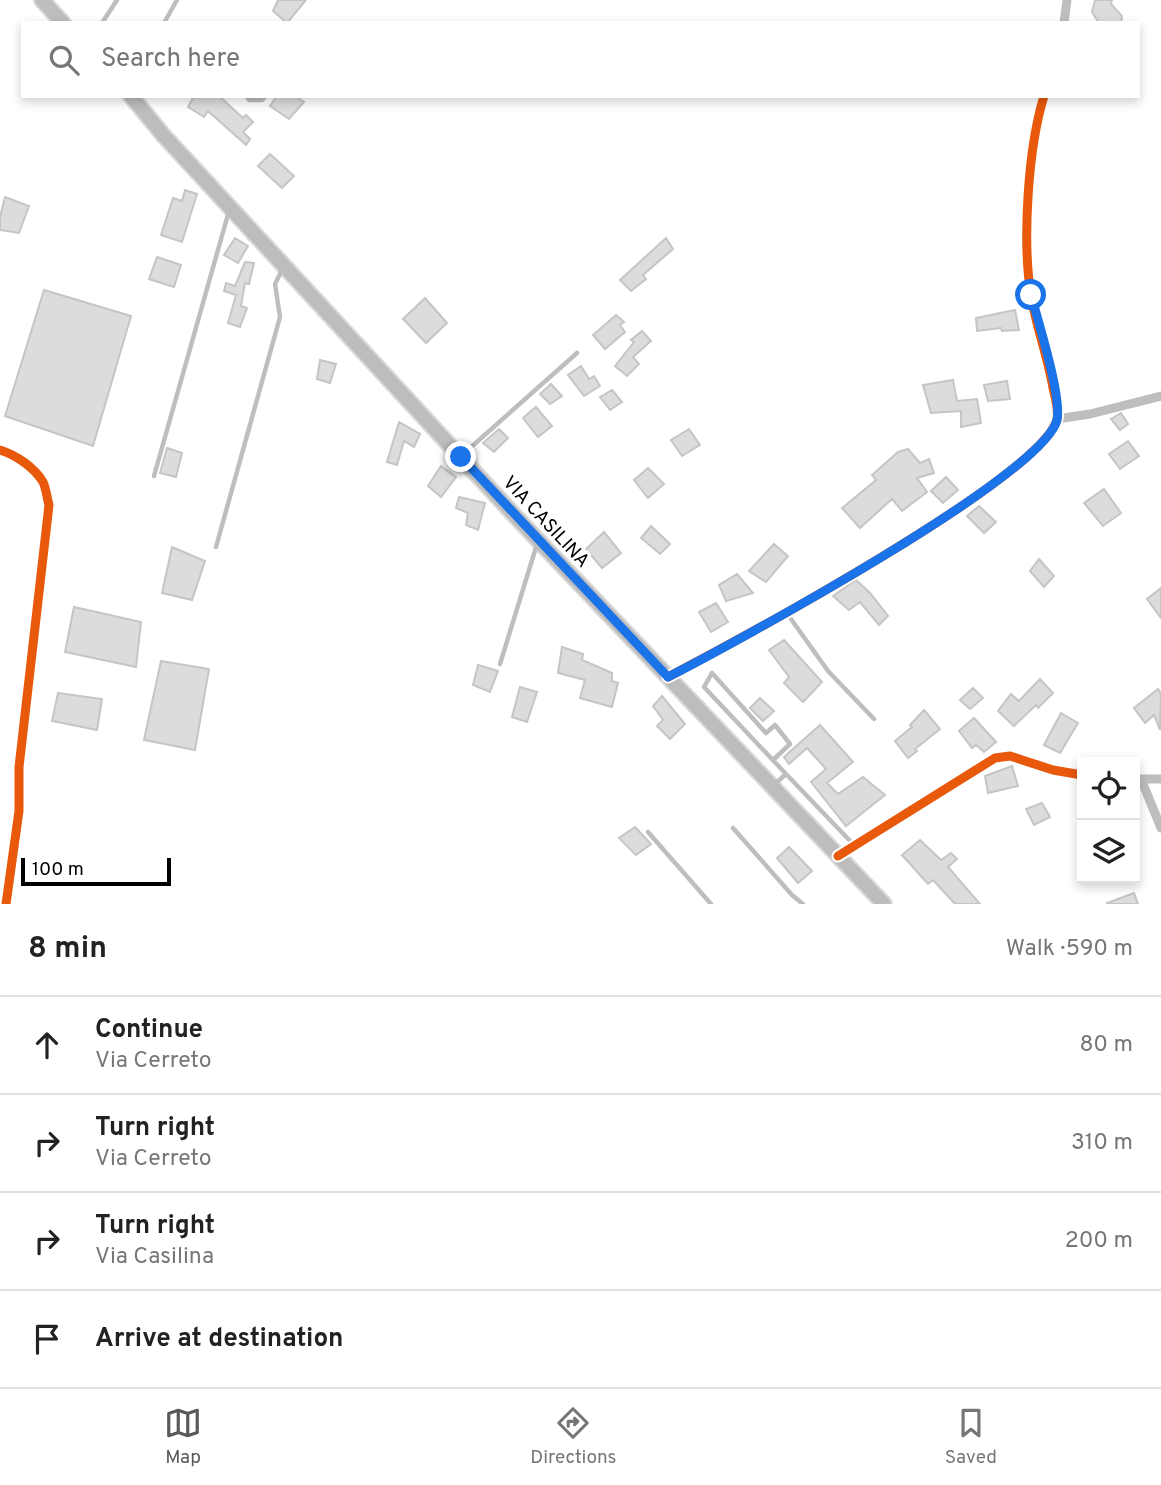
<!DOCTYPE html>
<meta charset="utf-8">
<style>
:root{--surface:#fff;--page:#f2f2f2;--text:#222;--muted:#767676;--line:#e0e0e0;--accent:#595959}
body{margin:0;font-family:Overpass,sans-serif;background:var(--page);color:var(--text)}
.controls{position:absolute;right:21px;bottom:21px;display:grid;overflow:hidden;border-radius:0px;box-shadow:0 4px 10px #0003}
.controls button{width:63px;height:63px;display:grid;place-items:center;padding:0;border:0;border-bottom:2px solid var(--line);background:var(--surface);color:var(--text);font:35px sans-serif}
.scale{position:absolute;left:21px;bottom:18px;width:150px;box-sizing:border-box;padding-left:7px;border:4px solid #000;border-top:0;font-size:19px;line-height:24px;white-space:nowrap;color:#000;-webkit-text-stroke:5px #fff;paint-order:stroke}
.stop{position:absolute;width:21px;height:21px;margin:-16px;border:5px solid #1a73e8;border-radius:50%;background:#fff}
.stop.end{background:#1a73e8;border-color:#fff;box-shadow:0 2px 7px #0008}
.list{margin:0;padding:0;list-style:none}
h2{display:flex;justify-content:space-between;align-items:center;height:91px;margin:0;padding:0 28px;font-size:30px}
h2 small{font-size:23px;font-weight:400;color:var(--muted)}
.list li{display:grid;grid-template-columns:46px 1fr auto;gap:21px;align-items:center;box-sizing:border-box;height:98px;padding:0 28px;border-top:2px solid var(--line)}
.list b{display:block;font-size:26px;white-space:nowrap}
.list p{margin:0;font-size:23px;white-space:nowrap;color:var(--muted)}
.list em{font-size:23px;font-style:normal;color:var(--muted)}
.icon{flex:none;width:38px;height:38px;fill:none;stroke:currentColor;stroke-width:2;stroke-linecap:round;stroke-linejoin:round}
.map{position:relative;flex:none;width:1161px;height:904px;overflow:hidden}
.search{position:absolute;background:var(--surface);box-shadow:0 4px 10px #0003;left:21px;right:21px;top:21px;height:77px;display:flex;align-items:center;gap:18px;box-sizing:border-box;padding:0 24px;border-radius:0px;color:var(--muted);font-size:26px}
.sheet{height:483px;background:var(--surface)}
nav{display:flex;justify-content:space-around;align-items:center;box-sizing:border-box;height:98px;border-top:2px solid var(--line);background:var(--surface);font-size:19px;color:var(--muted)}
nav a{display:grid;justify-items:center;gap:4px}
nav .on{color:var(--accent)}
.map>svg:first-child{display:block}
.building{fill:#dcdcdc;stroke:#c5c5c5;stroke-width:2}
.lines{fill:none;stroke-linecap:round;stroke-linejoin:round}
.primary-casing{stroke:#dbdbdb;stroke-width:18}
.lane{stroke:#bebebe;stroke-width:4.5}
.street{stroke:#bebebe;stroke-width:9}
.primary{stroke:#bdbdbd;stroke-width:14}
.cycleway-casing{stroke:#fff;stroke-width:13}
.cycleway{stroke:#e8590c;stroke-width:9}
.route{stroke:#1a73e8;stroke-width:9}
.labels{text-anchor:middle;stroke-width:7;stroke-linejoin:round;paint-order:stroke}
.street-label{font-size:19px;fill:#000;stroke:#fff}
</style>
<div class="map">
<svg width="1161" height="904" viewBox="0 0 1161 904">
<rect width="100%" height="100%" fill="#fff"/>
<!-- building -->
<path class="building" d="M278,0H306L287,23L273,11Z
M1095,0H1112L1111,4L1122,16L1121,23H1099L1092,12Z
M194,96H219L243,118L246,115L253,122L243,132L250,139L246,145L208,111L204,117L188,107Z
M277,96H295L304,102L289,119L270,106Z
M270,154L294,176L282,188L258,166Z
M185,190L197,194L182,242L161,235L173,198L182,201Z
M5,197L29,206L19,233L0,230V217Z
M235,238L248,246L238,263L224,255Z
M666,238L673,249L643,275L646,279L631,291L620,280Z
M157,257L181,265L174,287L149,279Z
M245,262L254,263L249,284L245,283L241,306L247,308L240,327L228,323L236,295L224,291L226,283L235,286Z
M44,290L131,316L93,446L5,416Z
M425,298L447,323L426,343L403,319Z
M1015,310L1019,330L1002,331L1001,328L977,331L976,318Z
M616,315L624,322L620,325L625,332L605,349L593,335Z
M642,331L651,341L633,357L639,364L627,376L615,366L634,342L631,340Z
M320,360L336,364L330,383L317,379Z
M581,366L589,379L594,376L600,386L584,396L568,375Z
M953,380L957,401L977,399L981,423L961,427V411L931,413L923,385Z
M1007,381L1010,399L988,401L984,385Z
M551,384L562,396L550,404L540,394Z
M612,390L622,402L610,410L600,397Z
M536,407L552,426L538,437L523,418Z
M1121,413L1128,424L1120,430L1111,419Z
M399,422L420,434L414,447L404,441L397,465L387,462Z
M499,429L508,438L494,452L483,443Z
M689,429L700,445L682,456L671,440Z
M1128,441L1139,456L1120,469L1109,454Z
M167,448L182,453L176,477L160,473Z
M908,449L920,463L929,459L934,473L917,478L927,492L902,511L892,499L860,528L842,508L876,480L872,475L898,452Z
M441,466L456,477L441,497L428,486Z
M648,468L664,484L648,498L634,480Z
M946,477L958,490L943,503L931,491Z
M1104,489L1121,513L1103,526L1084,503Z
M459,497L485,503L478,530L466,525L468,513L456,508Z
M979,506L996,522L984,533L967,516Z
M651,526L670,544L660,554L641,538Z
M604,532L621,553L602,568L586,549Z
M774,544L788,556L766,582L749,571Z
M172,547L205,561L192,600L162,593Z
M1039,559L1054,576L1044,587L1030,571Z
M737,574L753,593L726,601L719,585Z
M856,580L870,593L888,616L879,625L860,602L849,610L833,596Z
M1161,588V618L1147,599Z
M716,603L728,622L711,632L699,612Z
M74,607L141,622L136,667L65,652Z
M784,640L822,682L803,702L784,683L789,677L769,650Z
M562,647L583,654L582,660L612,673V681L618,683L612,707L580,698L585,680L558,673Z
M161,661L209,669L195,750L144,740Z
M478,665L498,671L490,692L473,685Z
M1040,679L1053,693L1038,708L1036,705L1014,726L998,711L1011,694L1019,701Z
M520,687L537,692L527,722L512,717Z
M973,688L983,698L970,709L960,700Z
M1158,689L1161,694L1160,730L1154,715L1145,723L1134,708Z
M58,693L102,699L97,730L52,721Z
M662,696L685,724L670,739L657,726L663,720L653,706Z
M760,698L774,711L763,721L750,708Z
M924,710L940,729L915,749L917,751L908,758L895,741L912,727L910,725Z
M1061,713L1078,723L1060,753L1044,745Z
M974,718L996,742L984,752L976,745L972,748L959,731Z
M820,725L853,762L827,783L838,794L863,777L885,795L846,826L811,782L826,769L807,748L789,764L784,757Z
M1012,766L1018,786L988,793L985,776Z
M1042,803L1050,817L1034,825L1026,809Z
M635,827L651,844L636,855L619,838Z
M920,840L941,860L951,853L957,859L948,867L980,904H955L933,880L928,884L902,855Z
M789,847L812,871L798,883L777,858Z
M1134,893L1138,904H1107V903Z"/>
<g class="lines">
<!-- primary casing -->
<g class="primary-casing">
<path id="primary" d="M42,0L63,23
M131,96L164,136L516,517L884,904"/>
</g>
<!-- lane -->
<path class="lane" d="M102,23L117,0
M164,23L177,0
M246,96L249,100H262L266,96
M461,456L577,353
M154,476L229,211
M216,547L280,317L275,284L282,270
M786,612L828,671L874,719
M500,664L537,544
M773,760L790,744L775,725L766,733L712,673L704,687L786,774
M775,784L786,774L854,845
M733,828L792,895L803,904
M648,832L711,904"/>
<!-- street -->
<path class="street" d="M1064,23L1067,0
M1057,419L1090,414L1161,396
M0,450C16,455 34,467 43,482C46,488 47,498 49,505L19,767V811L6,904
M668,677C731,644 1045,476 1057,419C1059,410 1055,397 1053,388C1048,357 1036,327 1031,295C1022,241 1028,148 1044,96
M1136,779H1161
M1141,779L1161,828
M838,856L995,758L1010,756L1053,770L1082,775"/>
<!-- primary -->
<use href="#primary" class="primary"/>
<!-- cycleway casing -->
<g class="cycleway-casing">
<path id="cycleway" d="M0,450C16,455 34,467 43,482C46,488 47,498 49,505L19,767V811L6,904
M668,677C731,644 1045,476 1057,419C1059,410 1055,397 1053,388C1048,357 1036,327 1031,295C1022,241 1028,148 1044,96
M838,856L995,758L1010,756L1053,770L1082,775"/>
</g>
<!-- cycleway -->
<use href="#cycleway" class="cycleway"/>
</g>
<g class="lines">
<!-- route -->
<path class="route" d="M461,457L668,677C732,644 1042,477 1057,420C1062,397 1038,321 1031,295"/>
</g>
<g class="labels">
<!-- street labels -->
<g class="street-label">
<text transform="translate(547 521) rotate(47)" y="7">VIA CASILINA</text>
</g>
</g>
</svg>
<div class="controls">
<button><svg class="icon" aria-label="locate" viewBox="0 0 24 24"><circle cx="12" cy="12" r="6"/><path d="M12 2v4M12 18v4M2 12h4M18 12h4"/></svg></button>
<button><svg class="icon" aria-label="layers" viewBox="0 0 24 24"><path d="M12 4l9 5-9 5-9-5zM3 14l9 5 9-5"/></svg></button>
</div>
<div class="scale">100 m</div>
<div class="stop" style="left:1031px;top:295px"></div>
<div class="stop end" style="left:461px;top:457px"></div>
<div class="search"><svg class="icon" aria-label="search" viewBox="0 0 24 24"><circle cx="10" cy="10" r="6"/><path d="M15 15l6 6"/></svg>Search here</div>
</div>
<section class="sheet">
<h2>8 min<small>Walk · 590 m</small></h2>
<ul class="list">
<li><svg class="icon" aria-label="ahead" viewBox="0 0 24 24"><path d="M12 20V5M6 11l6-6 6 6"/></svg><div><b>Continue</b><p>Via Cerreto</p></div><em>80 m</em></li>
<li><svg class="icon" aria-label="right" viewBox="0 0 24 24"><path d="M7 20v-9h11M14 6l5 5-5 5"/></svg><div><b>Turn right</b><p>Via Cerreto</p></div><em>310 m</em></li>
<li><svg class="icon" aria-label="right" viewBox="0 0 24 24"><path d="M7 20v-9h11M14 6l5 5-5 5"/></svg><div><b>Turn right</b><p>Via Casilina</p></div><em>200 m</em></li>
<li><svg class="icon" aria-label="arrive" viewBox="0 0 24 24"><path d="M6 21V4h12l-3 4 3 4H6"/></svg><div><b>Arrive at destination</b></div></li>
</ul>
</section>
<nav>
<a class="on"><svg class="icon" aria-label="map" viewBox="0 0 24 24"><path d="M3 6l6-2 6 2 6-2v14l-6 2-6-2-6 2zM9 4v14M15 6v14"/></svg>Map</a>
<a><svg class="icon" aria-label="directions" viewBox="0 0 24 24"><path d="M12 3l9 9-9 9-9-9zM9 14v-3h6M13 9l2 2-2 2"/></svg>Directions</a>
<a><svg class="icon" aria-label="saved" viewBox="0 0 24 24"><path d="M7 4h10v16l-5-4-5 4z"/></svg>Saved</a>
</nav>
